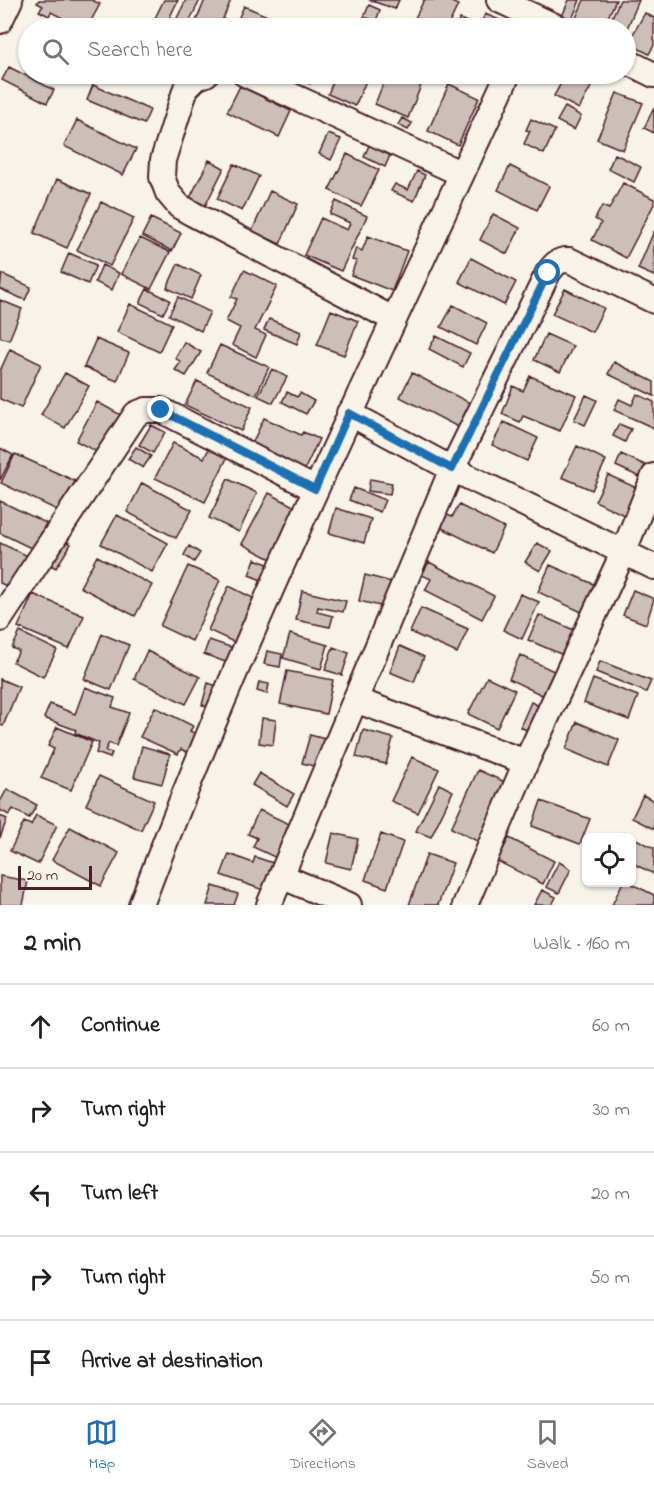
<!DOCTYPE html>
<meta charset="utf-8">
<style>
:root{--surface:#fff;--page:#f2f2f2;--text:#202124;--muted:#757577;--line:#e0e0e0;--accent:#1f6fb2}
body{margin:0;font-family:"Indie Flower",sans-serif;background:var(--page);color:var(--text)}
.controls{position:absolute;right:18px;bottom:18px;display:grid;overflow:hidden;border-radius:9px;box-shadow:0 2px 4px #0004}
.controls button{width:54px;height:54px;display:grid;place-items:center;padding:0;border:0;border-bottom:2px solid var(--line);background:var(--surface);color:var(--text);font:30px sans-serif}
.scale{position:absolute;left:18px;bottom:15px;width:74px;box-sizing:border-box;padding-left:6px;border:3px solid #4a1f2b;border-top:0;font-size:16px;line-height:21px;white-space:nowrap;color:#4a1f2b;-webkit-text-stroke:4px #f7f3e8;paint-order:stroke}
.stop{position:absolute;width:18px;height:18px;margin:-14px;border:4px solid #1f6fb2;border-radius:50%;background:#fff}
.stop.end{background:#1f6fb2;border-color:#fff;box-shadow:0 2px 6px #0008}
.list{margin:0;padding:0;list-style:none}
h2{display:flex;justify-content:space-between;align-items:center;height:78px;margin:0;padding:0 24px;font-size:26px}
h2 small{font-size:20px;font-weight:400;color:var(--muted)}
.list li{display:grid;grid-template-columns:39px 1fr auto;gap:18px;align-items:center;box-sizing:border-box;height:84px;padding:0 24px;border-top:2px solid var(--line)}
.list b{display:block;font-size:22px;white-space:nowrap}
.list em{font-size:20px;font-style:normal;color:var(--muted)}
.icon{flex:none;width:33px;height:33px;fill:none;stroke:currentColor;stroke-width:2;stroke-linecap:round;stroke-linejoin:round}
.map{position:relative;flex:none;width:654px;height:905px;overflow:hidden}
.search{position:absolute;background:var(--surface);box-shadow:0 2px 4px #0004;left:18px;right:18px;top:18px;height:66px;display:flex;align-items:center;gap:15px;box-sizing:border-box;padding:0 21px;border-radius:33px;color:var(--muted);font-size:22px}
.sheet{height:498px;background:var(--surface)}
nav{display:flex;justify-content:space-around;align-items:center;box-sizing:border-box;height:84px;border-top:2px solid var(--line);background:var(--surface);font-size:16px;color:var(--muted)}
nav a{display:grid;justify-items:center;gap:3px}
nav .on{color:var(--accent)}
.map>svg:first-child{display:block}
.building{fill:#ccbfb9;stroke:#4a1f2b;stroke-width:1.5}
.lines{fill:none;stroke-linecap:round;stroke-linejoin:round}
.street-casing{stroke:#4a1f2b;stroke-width:28}
.street{stroke:#f7f3e8;stroke-width:24}
.route{stroke:#1f6fb2;stroke-width:8}
</style>
<div class="map">
<svg width="654" height="905" viewBox="0 0 654 905">
<rect width="100%" height="100%" fill="#f7f3e8"/>
<filter id="ink" filterUnits="userSpaceOnUse"><feTurbulence type="fractalNoise" baseFrequency=".0167" numOctaves="2"/><feDisplacementMap in="SourceGraphic" scale="12" xChannelSelector="R" yChannelSelector="G"/><feConvolveMatrix kernelMatrix="1 2 1 2 8 2 1 2 1" color-interpolation-filters="sRGB"/></filter>
<g filter="url(#ink)">
<!-- building -->
<path class="building" d="M39,0H92L100,4L87,28H82L51,12L49,16L39,11L43,6L37,3Z
M164,0H178L167,23L155,18Z
M186,0H200L186,28H172Z
M205,0H231L219,28H193Z
M369,0H399L395,9Z
M424,0H447L458,5L447,28H410Z
M569,0H580L569,26L560,21Z
M584,0H616L603,28L576,18Z
M620,0H639L626,31V28H607Z
M369,5L380,10L376,21L364,17Z
M244,6L279,21L276,28H234Z
M645,13L654,18V45L649,54L628,43Z
M485,14L514,26L513,28H479Z
M460,19L472,24L470,28H455Z
M9,67L54,90L47,103L2,80Z
M292,74H316L310,84Z
M336,74H369L355,106L328,94Z
M387,74H411L424,78L408,118L375,104Z
M566,74H598L579,109L554,96Z
M449,84L479,98L458,145L428,131Z
M93,85L150,110L144,124L87,100Z
M240,86L291,111L279,137L227,112Z
M617,93L643,103L623,150L597,139Z
M565,107L581,116L574,130L557,121Z
M654,108V133L644,128Z
M402,118L412,123L408,130L398,125Z
M531,119L555,130L544,154L524,144L530,131L526,130Z
M77,120L136,149L123,175L64,146Z
M328,134L341,139L331,160L319,154Z
M370,143L391,153L385,167L364,157Z
M347,154L379,170L361,206L329,190Z
M615,154L641,167L634,182L608,169Z
M209,160L224,168L205,206L190,198Z
M234,164L259,176L242,211L217,199Z
M510,166L549,186L537,210L498,190Z
M417,171L425,175L414,201L391,191L395,184L408,190Z
M57,179L91,194L67,248L34,233Z
M623,183L654,199V204L626,258L592,240L601,223L595,219L602,206L609,209Z
M270,191L298,204L280,244L252,231Z
M336,201L367,216L341,271L304,255L321,218L347,230L350,223L330,214Z
M101,202L134,218L110,266L77,250Z
M493,214L520,228L507,254L480,240Z
M151,218L181,233L172,251L142,236Z
M654,231V276L638,269Z
M368,236L407,251L392,291L351,275L356,261L352,260L356,248L362,251Z
M140,238L170,252L151,289L121,274Z
M69,253L96,265L88,284L61,272Z
M471,258L516,282L504,305L459,282Z
M178,264L201,275L191,299L167,288Z
M102,265L119,273L112,290L95,282Z
M244,270L277,286L255,330L266,335L256,357L232,345L240,328L226,321L237,299L231,297Z
M2,274L31,287L25,300L0,289Z
M147,289L170,300L163,314L140,303Z
M565,289L604,308L592,332L552,314Z
M178,297L210,312L201,331L169,315Z
M0,300L22,309L9,340L0,337Z
M130,304L172,324L159,352L117,332Z
M453,305L487,323L476,345L441,327Z
M331,310L358,321L344,355L317,345Z
M269,319L301,332L297,344L264,330Z
M546,334L573,346L560,372L534,360Z
M436,336L470,353L463,367L429,349Z
M96,339L129,353L117,381L84,367Z
M184,342L201,352L186,376L175,370L181,362L175,358Z
M220,345L269,367L256,395L207,373Z
M10,349L41,364L21,408L0,399V371Z
M614,362L654,382V396L608,374Z
M272,369L287,377L273,403L258,396Z
M65,373L89,386L65,428L41,415Z
M412,373L470,403L458,427L400,397Z
M530,376L576,395L560,431L523,416L520,422L502,414L513,386L523,391Z
M197,381L252,407L241,431L185,405Z
M287,392L297,397L300,393L314,401L306,414L282,402Z
M637,394L654,402V428L614,410L619,399L632,405Z
M586,395L597,400L585,425L574,420Z
M97,402L121,415L101,454L76,441Z
M264,418L301,435L303,432L319,439L302,475L251,446Z
M504,422L538,438L527,461L492,445Z
M619,424L631,429L625,442L613,436Z
M151,425L165,432L153,453L139,445Z
M173,443L204,458L210,447L228,456L205,502L155,478Z
M577,446L606,460L592,490L562,477Z
M136,447L151,456L143,468L128,459Z
M0,448L13,455L0,480Z
M15,454L75,481L61,512L1,483Z
M621,454L649,467L644,479L616,466Z
M608,475L637,488L624,515L595,501Z
M228,479L257,493L239,532L209,518Z
M370,479L392,483L390,494L368,491Z
M142,483L192,510L176,538L127,512Z
M354,488L385,500L380,512L349,500Z
M269,493L299,509L271,559L242,544Z
M0,501L46,523L33,549L0,533Z
M459,505L504,528L492,553L440,527L447,515L452,517Z
M336,508L371,519L364,543L329,533Z
M117,515L168,543L152,572L101,544Z
M60,537L71,544L56,568L45,562Z
M0,543L28,556L13,589L0,583Z
M537,543L552,551L540,571L525,562Z
M189,546L200,553L194,562L184,555Z
M97,556L152,585L135,616L80,587Z
M255,559L275,567L269,583L249,575Z
M429,562L494,596L482,619L425,590L431,579L422,575Z
M550,565L598,586L586,614L538,592Z
M188,566L220,580L192,641L160,626Z
M365,575L399,584L393,609L359,601Z
M229,586L259,601L238,644L208,630Z
M633,590L654,599L646,624L623,615Z
M302,591L346,601L343,612L318,607L317,612L333,616L330,627L296,620Z
M33,594L84,616L69,649L18,627Z
M520,594L539,602L522,639L503,630Z
M421,608L468,629L457,653L410,632Z
M539,615L574,630L563,655L528,640Z
M20,632L57,650L43,677L13,662L19,651L12,648Z
M102,634L129,645L111,690L84,679Z
M290,634L328,645L321,669L283,658Z
M209,640L233,648L228,663L204,654Z
M400,646L424,657L414,682L390,672Z
M333,647L349,653L342,675L325,670Z
M147,651L200,677L186,704L134,679Z
M267,651L282,654L280,667L264,664Z
M520,655L556,672L544,696L509,679Z
M600,661L651,681L646,692L596,672Z
M287,671L333,680L326,714L280,704Z
M487,677L515,690L497,728L468,714Z
M0,679L19,687L3,726L0,724Z
M593,679L638,696L629,720L584,703Z
M259,682L269,684L267,694L257,691Z
M208,683L217,686L211,707L202,705Z
M85,687L115,698L112,707L129,713L116,746L109,743L105,751L112,753L110,758L96,753L99,743L75,733L76,730L44,718L50,704L75,714Z
M531,702L543,708L531,732L520,727Z
M155,707L193,726L190,731L203,738L195,756L181,749L178,754L140,737Z
M262,718L276,720L273,745L259,743Z
M577,722L619,740L608,767L566,749Z
M57,727L92,742L71,790L41,778L54,749L48,746Z
M363,730L393,738L386,764L356,757Z
M310,735L333,741L325,769L302,763Z
M142,746L170,754L162,784L134,777Z
M412,757L439,769L418,813L391,801Z
M478,770L507,783L479,842L451,828Z
M259,773L294,794L287,806L252,785Z
M99,776L154,801L141,830L86,805Z
M439,784L453,791L431,837L416,831Z
M7,789L37,805L29,818L13,809L9,815L0,810V802Z
M643,795L654,801V829L632,818Z
M541,801L590,819L580,844L532,826Z
M259,810L298,828L283,861L253,847L257,838L248,834Z
M36,815L57,825L38,864L10,851L24,822L31,825Z
M0,816L7,819L0,838Z
M70,827L119,853L101,886L52,860Z
M333,833L358,839L351,869L326,863Z
M624,833L654,848V874L632,863V838H622Z
M381,834L403,842L387,888L365,880Z
M509,838L554,861L543,884L497,861Z
M229,854L253,863L255,857L279,865L269,892L221,875Z
M427,854L453,863L438,905H409Z
M559,862L571,869L559,893L546,887Z
M0,876L28,881L23,905H0Z
M623,882H628L654,895V905H612Z
M213,886L238,894L234,905H207Z
M542,890L556,897L552,905H534Z"/>
<g class="lines">
<!-- street casing -->
<g class="street-casing">
<path id="street" d="M499,0L559,28
M0,21L10,0
M626,61L654,75
M206,74L196,78L186,88L163,160L162,177L168,193L179,206L193,214L393,319
M245,74L462,174
M349,413L452,469L654,567
M0,619L136,414L146,410H161L315,489
M355,700L526,762
M281,876L349,905
M141,905C248,621 382,349 508,74
M269,905L452,469L548,273C554,265 558,259 569,260L654,301
M465,905L526,762L623,553L654,476"/>
</g>
<!-- street -->
<use href="#street" class="street"/>
</g>
</g>
<g class="lines" filter="url(#ink)">
<!-- route -->
<path class="route" d="M161,410L315,489L349,413L452,469L548,273"/>
</g>
</svg>
<div class="controls">
<button><svg class="icon" aria-label="locate" viewBox="0 0 24 24"><circle cx="12" cy="12" r="6"/><path d="M12 2v4M12 18v4M2 12h4M18 12h4"/></svg></button>
</div>
<div class="scale">20 m</div>
<div class="stop" style="left:548px;top:273px"></div>
<div class="stop end" style="left:161px;top:410px"></div>
<div class="search"><svg class="icon" aria-label="search" viewBox="0 0 24 24"><circle cx="10" cy="10" r="6"/><path d="M15 15l6 6"/></svg>Search here</div>
</div>
<section class="sheet">
<h2>2 min<small>Walk · 160 m</small></h2>
<ul class="list">
<li><svg class="icon" aria-label="ahead" viewBox="0 0 24 24"><path d="M12 20V5M6 11l6-6 6 6"/></svg><div><b>Continue</b></div><em>60 m</em></li>
<li><svg class="icon" aria-label="right" viewBox="0 0 24 24"><path d="M7 20v-9h11M14 6l5 5-5 5"/></svg><div><b>Turn right</b></div><em>30 m</em></li>
<li><svg class="icon" aria-label="left" viewBox="0 0 24 24"><path d="M17 20v-9H6M10 6l-5 5 5 5"/></svg><div><b>Turn left</b></div><em>20 m</em></li>
<li><svg class="icon" aria-label="right" viewBox="0 0 24 24"><path d="M7 20v-9h11M14 6l5 5-5 5"/></svg><div><b>Turn right</b></div><em>50 m</em></li>
<li><svg class="icon" aria-label="arrive" viewBox="0 0 24 24"><path d="M6 21V4h12l-3 4 3 4H6"/></svg><div><b>Arrive at destination</b></div></li>
</ul>
</section>
<nav>
<a class="on"><svg class="icon" aria-label="map" viewBox="0 0 24 24"><path d="M3 6l6-2 6 2 6-2v14l-6 2-6-2-6 2zM9 4v14M15 6v14"/></svg>Map</a>
<a><svg class="icon" aria-label="directions" viewBox="0 0 24 24"><path d="M12 3l9 9-9 9-9-9zM9 14v-3h6M13 9l2 2-2 2"/></svg>Directions</a>
<a><svg class="icon" aria-label="saved" viewBox="0 0 24 24"><path d="M7 4h10v16l-5-4-5 4z"/></svg>Saved</a>
</nav>
